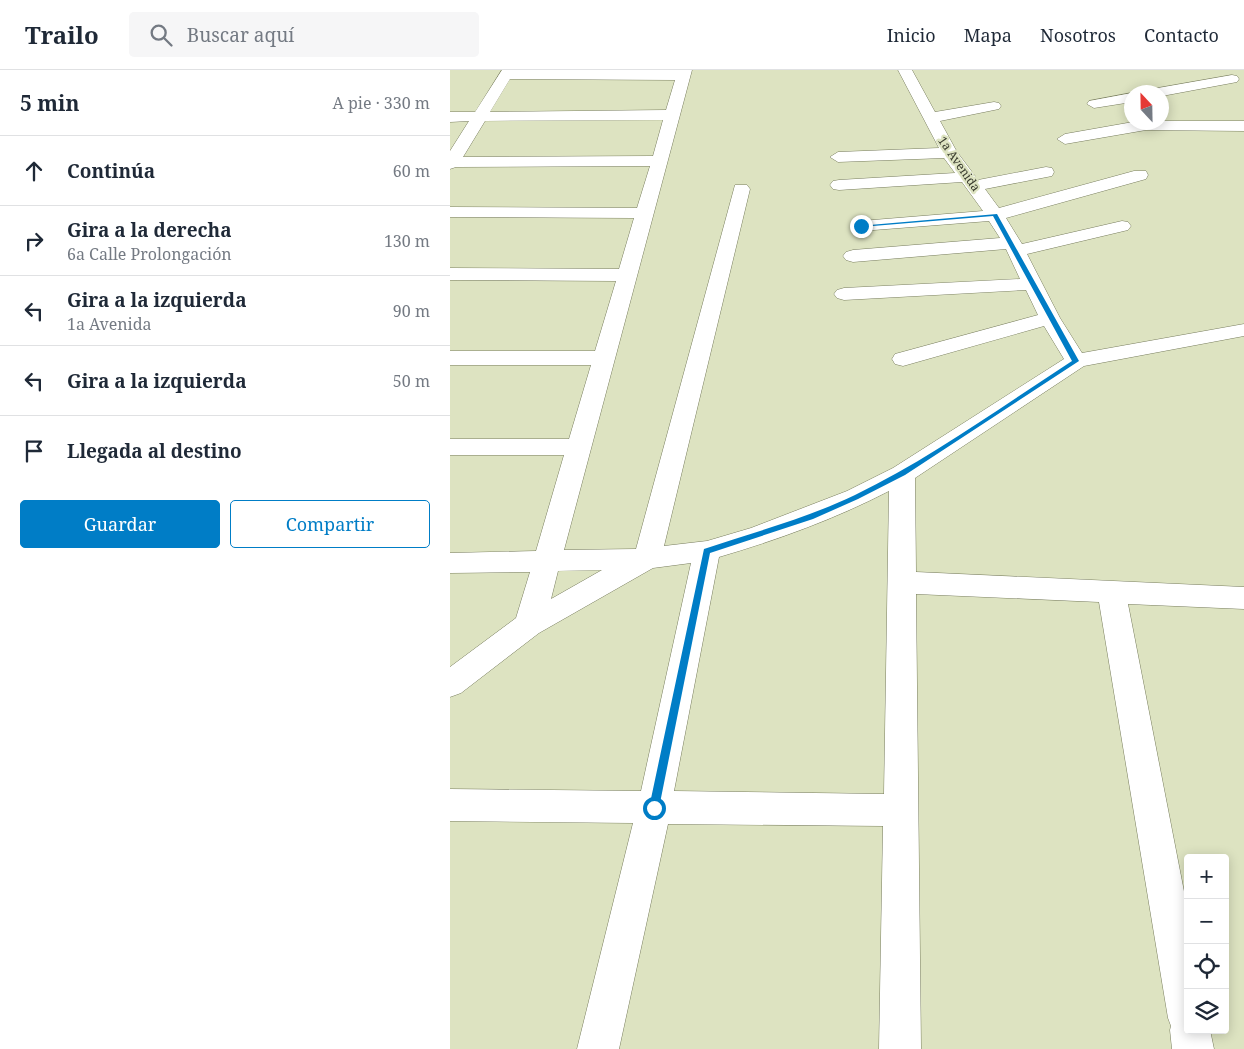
<!DOCTYPE html>
<html lang="es">
<meta charset="utf-8">
<style>
:root{--surface:#fff;--page:#f6f6f7;--text:#1f2937;--muted:#747a83;--line:#e0e1e3;--accent:#007dc6}
body{margin:0;font-family:"Noto Serif",serif;background:var(--page);color:var(--text)}
.controls{position:absolute;right:15px;bottom:15px;display:grid;overflow:hidden;border-radius:5px;box-shadow:0 2px 12px #0003}
.controls button{width:45px;height:45px;display:grid;place-items:center;padding:0;border:0;border-bottom:1px solid var(--line);background:var(--surface);color:var(--text);font:25px sans-serif}
.compass{position:absolute;left:674px;top:15px;width:45px;height:45px;border-radius:50%;background:var(--surface);box-shadow:0 2px 12px #0003;rotate:338deg}
.stop{position:absolute;width:15px;height:15px;margin:-11px;border:4px solid #007dc6;border-radius:50%;background:#fff}
.stop.end{background:#007dc6;border-color:#fff;box-shadow:0 1px 5px #0008}
.list{margin:0;padding:0;list-style:none}
h2{display:flex;justify-content:space-between;align-items:center;height:65px;margin:0;padding:0 20px;font-size:21px}
h2 small{font-size:16px;font-weight:400;color:var(--muted)}
.list li{display:grid;grid-template-columns:32px 1fr auto;gap:15px;align-items:center;box-sizing:border-box;height:70px;padding:0 20px;border-top:1px solid var(--line)}
.list b{display:block;font-size:19px;white-space:nowrap}
.list p{margin:0;font-size:16px;white-space:nowrap;color:var(--muted)}
.list em{font-size:16px;font-style:normal;color:var(--muted)}
.actions{display:flex;gap:10px;padding:15px 20px}
.actions a{flex:1;padding:11px 0;border:1px solid var(--accent);border-radius:5px;text-align:center;font-size:18px;color:var(--accent)}
.actions .main{background:var(--accent);color:#fff}
.icon{flex:none;width:28px;height:28px;fill:none;stroke:currentColor;stroke-width:2;stroke-linecap:round;stroke-linejoin:round}
.map{position:relative;flex:none;width:794px;height:979px;overflow:hidden}
header{display:flex;align-items:center;gap:30px;box-sizing:border-box;height:70px;padding:0 25px;background:var(--surface);border-bottom:1px solid var(--line)}
header strong{font-size:24px}
nav{display:flex;gap:28px;margin-inline-start:auto;font-size:18px}
.search{width:350px;height:45px;background:var(--page);display:flex;align-items:center;gap:12px;box-sizing:border-box;padding:0 18px;border-radius:5px;color:var(--muted);font-size:19px}
main{display:flex}
aside{flex:1;background:var(--surface)}
.map>svg:first-child{display:block}
.lines{fill:none;stroke-linecap:round;stroke-linejoin:round}
.minor-casing{stroke:#787d5e;stroke-width:1}
.minor{fill:#fff;fill-rule:evenodd}
.route{fill:#007dc6}
.labels{text-anchor:middle;stroke-width:4.5;stroke-linejoin:round;paint-order:stroke}
.far-street-label{font-size:12px;fill:#393b2e;stroke:#dde3c1}
</style>
<header>
<strong>Trailo</strong>
<div class="search"><svg class="icon" aria-label="search" viewBox="0 0 24 24"><circle cx="10" cy="10" r="6"/><path d="M15 15l6 6"/></svg>Buscar aquí</div>
<nav><a>Inicio</a><a>Mapa</a><a>Nosotros</a><a>Contacto</a></nav>
</header>
<main>
<aside>
<h2>5 min<small>A pie · 330 m</small></h2>
<ul class="list">
<li><svg class="icon" aria-label="ahead" viewBox="0 0 24 24"><path d="M12 20V5M6 11l6-6 6 6"/></svg><div><b>Continúa</b></div><em>60 m</em></li>
<li><svg class="icon" aria-label="right" viewBox="0 0 24 24"><path d="M7 20v-9h11M14 6l5 5-5 5"/></svg><div><b>Gira a la derecha</b><p>6a Calle Prolongación</p></div><em>130 m</em></li>
<li><svg class="icon" aria-label="left" viewBox="0 0 24 24"><path d="M17 20v-9H6M10 6l-5 5 5 5"/></svg><div><b>Gira a la izquierda</b><p>1a Avenida</p></div><em>90 m</em></li>
<li><svg class="icon" aria-label="left" viewBox="0 0 24 24"><path d="M17 20v-9H6M10 6l-5 5 5 5"/></svg><div><b>Gira a la izquierda</b></div><em>50 m</em></li>
<li><svg class="icon" aria-label="arrive" viewBox="0 0 24 24"><path d="M6 21V4h12l-3 4 3 4H6"/></svg><div><b>Llegada al destino</b></div></li>
</ul>
<div class="actions"><a class="main">Guardar</a><a>Compartir</a></div>
</aside>
<div class="map">
<svg width="794" height="979" viewBox="0 0 794 979">
<rect width="100%" height="100%" fill="#dde3c1"/>
<g class="lines">
<!-- minor casing -->
<g class="minor-casing">
<path id="minor" d="M52,0H242L114,480L186,479L285,115H297L300,119L214,476L257,471L301,458L397,421L443,398L614,289L594,256L453,296L445,294L442,289L445,284L588,245L576,220L394,230L387,228L384,224L387,220L394,218L570,209L556,179L403,192L396,190L393,186L396,182L403,180L550,168L539,151L411,161L405,160L402,156L405,152L411,151L533,141L512,112L389,120L383,119L380,115L383,111L389,110L505,103L494,88L388,92L380,87L388,82L489,78L448,0H462L485,42L544,32L549,33L551,36L549,39L490,51L507,82L528,110L596,97L602,98L604,102L602,106L535,119L549,138L684,101H696L698,105L696,109L556,148L572,174L672,151L678,152L681,156L678,160L577,184L610,248L632,283L794,254V266L634,296L465,408L466,502L794,517V539L678,534L738,842V960H760L764,979H722L720,960L721,956L718,948L649,532L466,524L471,979H429L433,756L218,754L169,979H127L183,753L0,751V719L191,721L241,493L203,498L89,563L11,623L0,627V597L66,548L80,502L0,503V483L86,481L114,385H0V369H119L141,295H0V281H145L166,211L0,210V198L169,199L184,148L0,147V137L187,138L200,96L6,97L0,99V81L19,51L0,52V42H25ZM60,9L225,10L216,40L40,42ZM213,50L203,86L13,87L35,51ZM439,421L434,724L224,721L269,487C327,470 385,449 439,421ZM152,500L101,529L108,501Z
M782,5L787,6L789,9L787,12L712,26V22H701L708,18Z
M682,23V32L644,38L637,34L639,31Z
M712,51H794V61L696,60L615,74L607,69L615,64L683,52H712Z"/>
</g>
<!-- minor -->
<use href="#minor" class="minor"/>
</g>
<!-- route -->
<path class="route" d="M547,144L629,291L455,405L408,429L363,449L260,483L209,738L208,742H200L199,738L254,479C305,462 357,448 405,425C481,388 551,337 622,291L543,146L411,157L408,156Z"/>
<g class="labels">
<!-- far-street labels -->
<g class="far-street-label">
<text transform="translate(509 94) rotate(55)" y="4">1a Avenida</text>
</g>
</g>
</svg>
<div class="controls">
<button>+</button>
<button>−</button>
<button><svg class="icon" aria-label="locate" viewBox="0 0 24 24"><circle cx="12" cy="12" r="6"/><path d="M12 2v4M12 18v4M2 12h4M18 12h4"/></svg></button>
<button><svg class="icon" aria-label="layers" viewBox="0 0 24 24"><path d="M12 4l9 5-9 5-9-5zM3 14l9 5 9-5"/></svg></button>
</div>
<svg class="compass" viewBox="-18 -18 36 36"><path d="M0-13l5 13h-10z" fill="#e53935"/><path d="M0 13l5-13h-10z" fill="#747a83"/></svg>
<div class="stop" style="left:204px;top:738px"></div>
<div class="stop end" style="left:411px;top:156px"></div>
</div>
</main>
